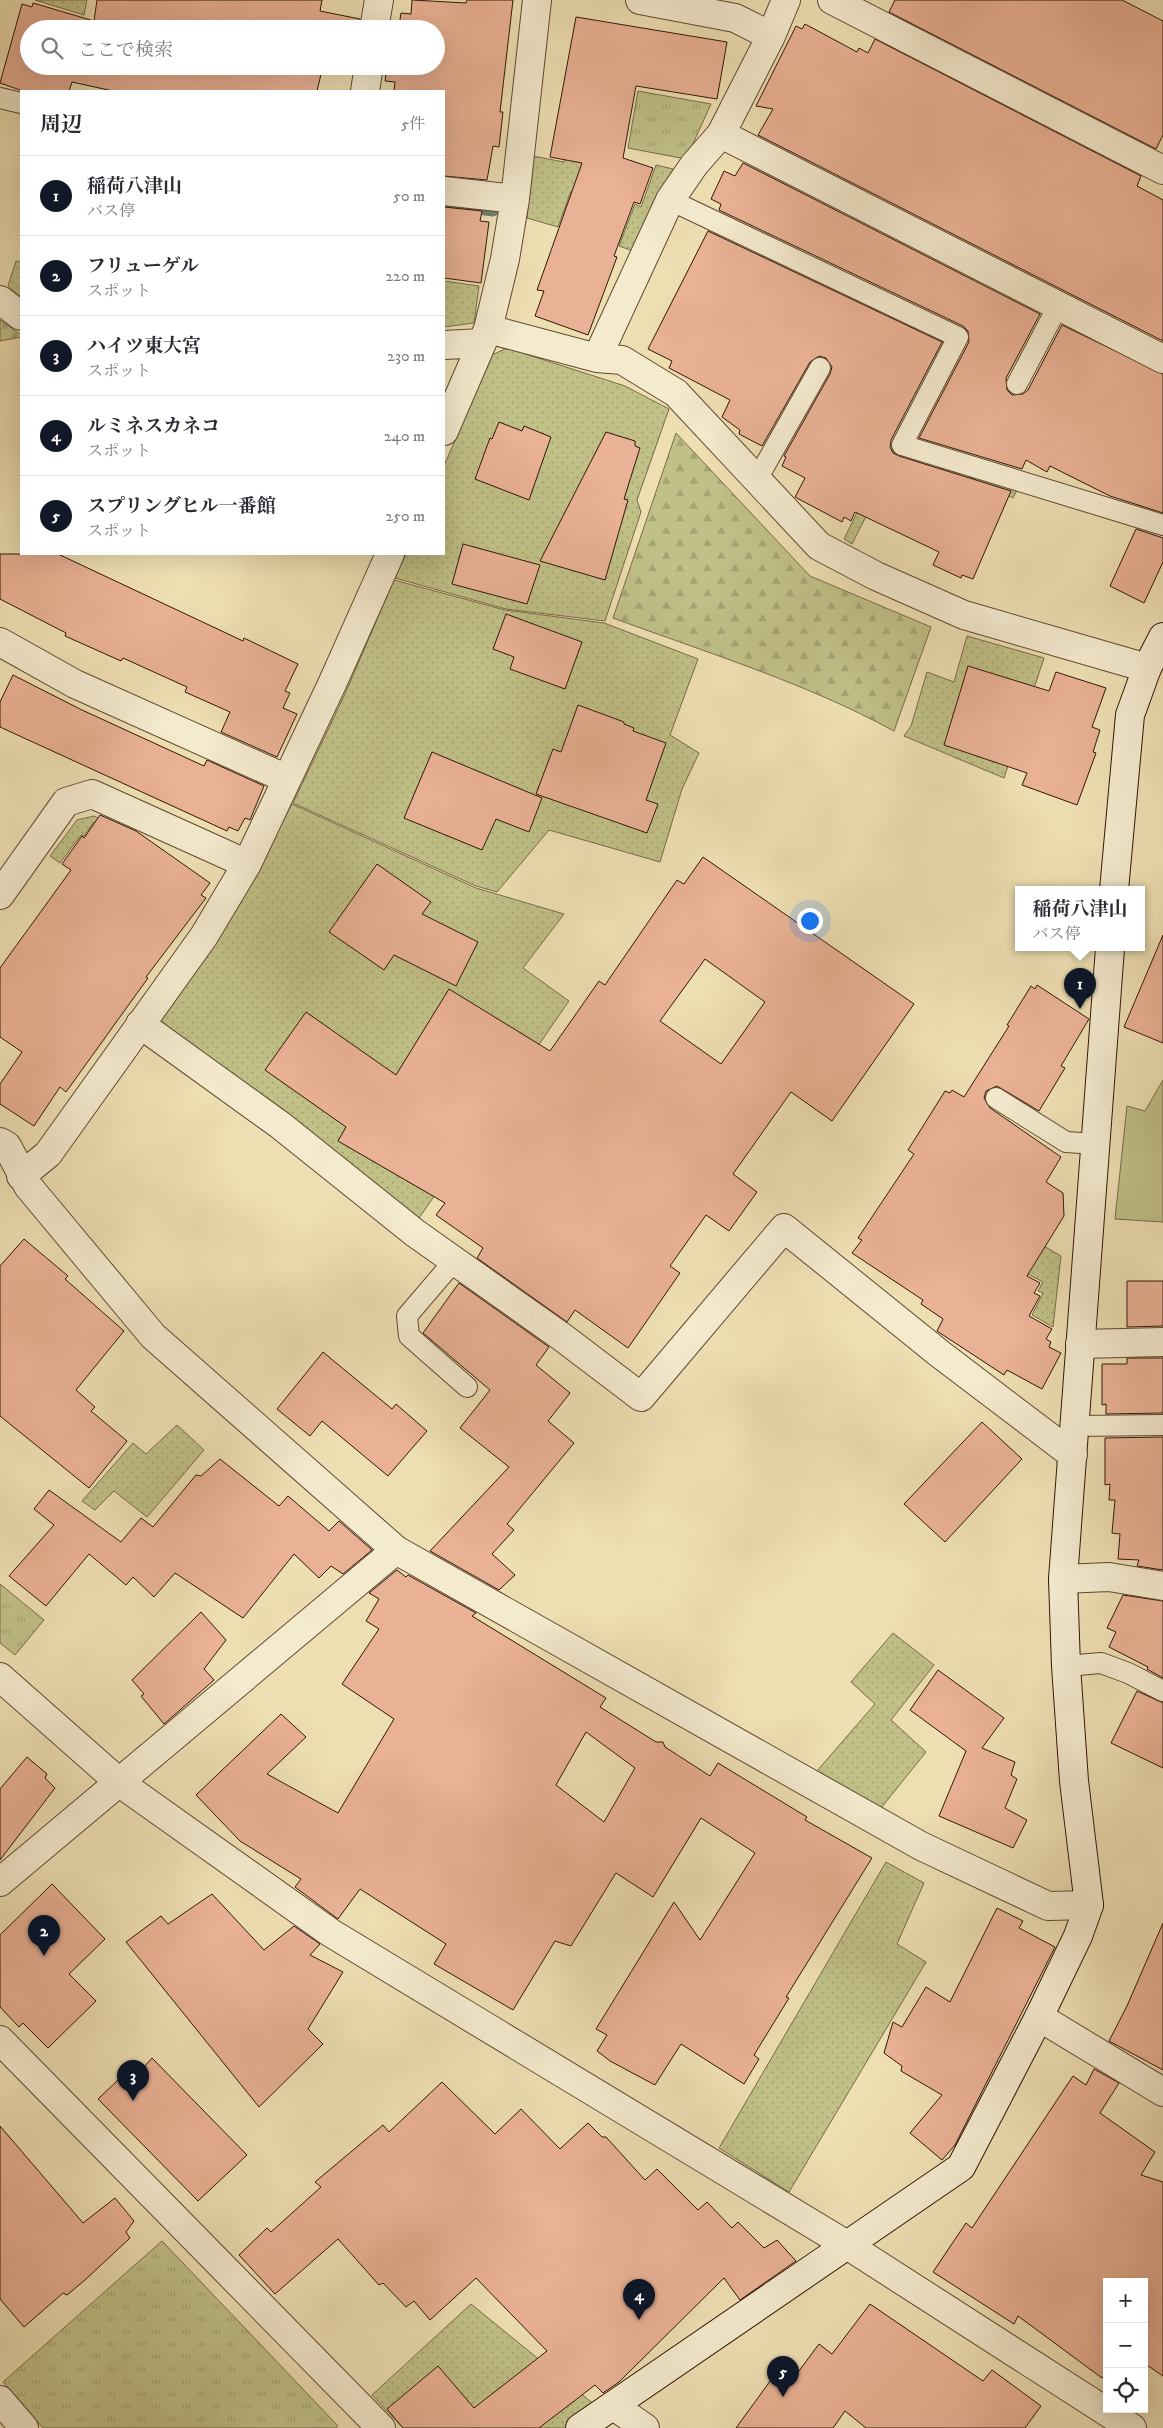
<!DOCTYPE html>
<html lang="ja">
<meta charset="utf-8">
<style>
:root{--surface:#fff;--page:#f2f2f3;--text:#2b2b33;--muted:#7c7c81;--line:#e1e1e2;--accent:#111827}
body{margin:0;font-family:"IM FELL DW Pica","Noto Serif JP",serif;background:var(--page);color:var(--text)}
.controls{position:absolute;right:15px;bottom:15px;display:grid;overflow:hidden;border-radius:0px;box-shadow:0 5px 20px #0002}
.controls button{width:45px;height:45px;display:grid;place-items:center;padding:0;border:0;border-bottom:1px solid var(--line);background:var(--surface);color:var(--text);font:25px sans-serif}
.you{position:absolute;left:809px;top:920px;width:18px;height:18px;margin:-12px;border:4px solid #fff;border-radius:50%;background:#1a73e8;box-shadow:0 0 0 8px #1a73e833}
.badge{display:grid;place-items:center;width:32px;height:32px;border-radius:50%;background:var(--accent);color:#fff;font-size:16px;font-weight:700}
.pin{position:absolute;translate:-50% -41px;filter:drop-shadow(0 1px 2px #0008)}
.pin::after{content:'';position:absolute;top:26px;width:18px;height:15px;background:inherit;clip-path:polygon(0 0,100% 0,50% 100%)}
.popup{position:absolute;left:1015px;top:886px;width:130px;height:65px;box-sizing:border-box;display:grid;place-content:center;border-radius:0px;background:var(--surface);filter:drop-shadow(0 1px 4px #0005);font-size:16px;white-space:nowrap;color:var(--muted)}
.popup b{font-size:19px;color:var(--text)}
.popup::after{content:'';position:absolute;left:50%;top:100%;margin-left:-10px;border:10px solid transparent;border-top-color:var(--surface)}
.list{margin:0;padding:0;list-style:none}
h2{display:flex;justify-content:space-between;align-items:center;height:65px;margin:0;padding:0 20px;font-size:21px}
h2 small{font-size:16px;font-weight:400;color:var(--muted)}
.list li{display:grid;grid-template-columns:32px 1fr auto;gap:15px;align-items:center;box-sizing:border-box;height:80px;padding:0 20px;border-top:1px solid var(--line)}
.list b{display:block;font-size:19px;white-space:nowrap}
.list p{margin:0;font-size:16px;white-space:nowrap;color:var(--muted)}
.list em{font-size:16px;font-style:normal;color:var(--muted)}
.icon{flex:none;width:28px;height:28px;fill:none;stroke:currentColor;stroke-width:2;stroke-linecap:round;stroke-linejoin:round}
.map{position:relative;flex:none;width:1163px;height:2428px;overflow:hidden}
.search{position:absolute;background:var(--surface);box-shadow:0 5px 20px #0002;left:20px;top:20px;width:425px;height:55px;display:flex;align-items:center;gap:12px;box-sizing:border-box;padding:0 18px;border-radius:28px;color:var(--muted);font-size:19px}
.panel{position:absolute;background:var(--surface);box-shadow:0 5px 20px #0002;left:20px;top:90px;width:425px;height:465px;border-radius:0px}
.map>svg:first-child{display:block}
.grass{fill:url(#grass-tufts);stroke:#786b46}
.forest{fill:url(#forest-firs);stroke:#786b46}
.cemetery{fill:url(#cemetery-stones);stroke:#786b46}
.park{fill:#c0c087;stroke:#786b46}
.garden{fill:url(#garden-dots);stroke:#786b46}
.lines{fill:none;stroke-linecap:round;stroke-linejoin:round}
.stream{stroke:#6f7a6c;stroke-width:11}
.building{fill:#e9b195;stroke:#301605;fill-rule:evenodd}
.lane-casing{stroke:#604830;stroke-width:22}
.street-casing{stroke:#604830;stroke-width:30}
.secondary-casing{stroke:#301605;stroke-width:30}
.lane{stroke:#f4eace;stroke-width:20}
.street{stroke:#f4eace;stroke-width:28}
.secondary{stroke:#f4eace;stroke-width:28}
</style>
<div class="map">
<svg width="1163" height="2428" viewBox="0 0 1163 2428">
<defs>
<pattern id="grass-tufts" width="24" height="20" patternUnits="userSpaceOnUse" patternTransform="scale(1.25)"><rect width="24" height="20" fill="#c0c087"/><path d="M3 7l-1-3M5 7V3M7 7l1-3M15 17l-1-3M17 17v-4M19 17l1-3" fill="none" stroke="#a5a473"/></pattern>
<pattern id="forest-firs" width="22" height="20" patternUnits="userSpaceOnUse" patternTransform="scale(1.25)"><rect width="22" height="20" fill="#c0c087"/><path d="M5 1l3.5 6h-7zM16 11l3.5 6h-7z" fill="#a5a473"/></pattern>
<pattern id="cemetery-stones" width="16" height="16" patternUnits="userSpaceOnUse" patternTransform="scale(1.25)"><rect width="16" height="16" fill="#c0c087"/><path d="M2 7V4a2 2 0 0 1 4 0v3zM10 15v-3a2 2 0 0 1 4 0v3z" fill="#a5a473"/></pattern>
<pattern id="garden-dots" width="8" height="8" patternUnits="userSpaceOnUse" patternTransform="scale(1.25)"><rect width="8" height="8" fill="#c0c087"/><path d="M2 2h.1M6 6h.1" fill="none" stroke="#a5a473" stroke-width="1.8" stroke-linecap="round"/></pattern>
</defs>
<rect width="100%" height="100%" fill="#eedfb3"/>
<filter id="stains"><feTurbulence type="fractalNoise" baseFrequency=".004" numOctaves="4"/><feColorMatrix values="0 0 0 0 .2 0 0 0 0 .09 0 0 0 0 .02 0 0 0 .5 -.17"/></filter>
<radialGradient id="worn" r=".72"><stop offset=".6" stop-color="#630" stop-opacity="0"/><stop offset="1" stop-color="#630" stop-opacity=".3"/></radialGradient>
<!-- grass -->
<path class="grass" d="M638,91L711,104L686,159L628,148Z
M0,1584L44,1620L15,1655L0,1643Z
M162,2241L338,2426L336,2428H43L3,2382Z"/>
<!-- forest -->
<path class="forest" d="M676,433L810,576L931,627L894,731C806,683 708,653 613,618Z"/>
<!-- cemetery -->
<path class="cemetery" d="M0,320L21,335V337L0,341Z"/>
<!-- park -->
<path class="park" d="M1163,1080V1222L1115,1219L1127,1106L1145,1111Z"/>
<!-- garden -->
<path class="garden" d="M35,0H87L84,15Z
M569,145L591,148L576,192L571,191L558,227L527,218L533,156L564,162Z
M656,165L673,169L633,251L619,246L635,204L641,207Z
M16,261L21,262V297L8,286Z
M444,281L479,286L474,323L444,327Z
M507,348L625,386L669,409L637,500L641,512L605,621L506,609L395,578L406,554H444V466L492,355Z
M889,448L898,453L852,544L844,539Z
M942,465L1018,488L1013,498L961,473L955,483L930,486Z
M394,580L505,610L604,623L698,659L670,735L699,753L682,789L660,862L549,830L497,892L476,886L293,803L345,694Z
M967,636L1044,658L1004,778L904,736L911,726L927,672L954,682Z
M292,804L476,888L564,914L523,968L569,1001L417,1221L160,1020L235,907Z
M94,816L133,835L115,836L94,822L84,836L81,835L60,863L50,856L77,820Z
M1018,1231L1061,1256L1053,1327L1032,1315L1043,1293L1038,1291L1043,1282L1017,1268Z
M177,1425L204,1450L147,1517L114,1491L95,1510L82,1501L133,1443L146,1454Z
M893,1633L934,1665L891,1720L926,1752L877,1813L817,1771L875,1704L851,1682Z
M886,1862L924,1883L897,1944L926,1962L789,2192L719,2148Z
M471,2304L596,2406L565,2428H403L372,2395Z"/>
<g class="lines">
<!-- stream -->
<path class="stream" d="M448,205L493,211"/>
</g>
<!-- building -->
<path class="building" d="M97,0H322L320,11L360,19L359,29H29V66H323L317,91H113L72,82L69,91H23L0,83L22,4L32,7L33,3L94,21Z
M412,0L466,3L467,0H513L500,112H503L499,147L493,146L487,180L444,176V91H394L395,82L385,81L387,66H436V29H390L391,24L399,26L401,13L411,14Z
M895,0H1122L1163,21V135L1156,149L889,12Z
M576,17L727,42L717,99L636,86L623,158L653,168L640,204L634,202L614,256L617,257L588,335L535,316L544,291L537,290L582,163L550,157Z
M805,24L857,52L859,48L868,53L875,39L1141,176L1137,186L1163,200V341L758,135L773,109L756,106L796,26L802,29Z
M743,163L1040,314L1006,378L1007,390L1012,395L1023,394L1028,390L1062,325L1163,374V513L1110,496L1050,466L1047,472L1026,460L1022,469L919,438L969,342L968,331L963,326L719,210L721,204L711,199L724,171L735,176Z
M444,207L482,211L480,221L489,222L481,283L444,278Z
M708,231L942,342L891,440L890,447L893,453L899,456L1011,491L973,579L962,575L961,578L933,565L939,552L855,512L851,521L844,517L842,522L795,497L805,478L782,466L786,457L784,456L830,374L832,367L826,358L819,356L810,362L762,446L739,434L740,430L722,417L730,400L669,368L672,361L648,349Z
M499,422L522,431L524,426L551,437L529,500L475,479L490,438L492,439Z
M606,432L635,441V446L640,448L624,499L628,500L605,580L540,561Z
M1136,529L1163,538V562L1144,603L1110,586Z
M463,544L540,565L527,604L452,584Z
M0,554H58L243,641L244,638L298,664L285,691L290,693L283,708L297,714L277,757L221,732L230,712L185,692L187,687L123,658L121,661L65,636L66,633L0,599Z
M506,614L582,642L565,689L510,669L514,657L493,649Z
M968,666L1049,691L1056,672L1106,688L1092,727L1100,730L1093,752L1096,753L1077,805L1022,785L1027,773L944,745Z
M13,675L82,710L204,766L207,760L264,786L250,820L245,818L238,831L229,827L227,831L0,727V702Z
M578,705L624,722V724L634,728L633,731L666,743L646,800L658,804L647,833L536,794L553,749L561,752Z
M432,752L542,798L529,832L496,819L482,850L404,818Z
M100,815L136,831L210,883L201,895L206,898L146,977L148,978L66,1092L60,1087L34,1126L0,1104V1084L22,1052L0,1037V968L71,870L62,864L82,836L84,838Z
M703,857L914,1004L832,1121L791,1092L733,1174L757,1192L729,1231L706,1215L670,1266L680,1273L628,1348L575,1310L567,1322L477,1258L483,1248L436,1215L445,1203L338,1141L346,1127L265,1070L306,1012L396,1075L449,989L550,1051L599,981L605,985L677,880L684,884ZM705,959L765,1002L721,1064L660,1021Z
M377,864L431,902L422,914L478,942L456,986L394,955L384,970L329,932Z
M1163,935V1043L1124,1027Z
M1037,985L1089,1019L1061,1066L1065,1068L1039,1111L997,1086L986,1091L984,1098L990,1108L1061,1157L1046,1182L1063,1193L1064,1216L1027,1276L1040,1283L1034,1293L1040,1296L1029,1316L1052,1329L1046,1339L1051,1342L1049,1347L1061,1353L1042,1389L1007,1370L1004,1375L937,1331L943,1319L921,1304L923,1300L852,1253L862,1240L858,1238L914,1154L908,1150L945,1091L950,1093L952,1090L964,1097L1009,1026L1007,1025L1031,986L1035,989Z
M24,1239L68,1276L65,1279L124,1331L76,1390L95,1407L91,1411L127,1441L89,1488L0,1416V1266Z
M1127,1281H1163V1326L1127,1327Z
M459,1283L549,1347L536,1365L570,1393L548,1421L574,1443L507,1524L514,1530L492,1554L515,1575L499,1590L430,1551L509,1467L460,1428L490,1390L423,1333Z
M323,1352L392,1409L396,1404L427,1431L388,1476L322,1421L310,1436L277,1409Z
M1127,1358H1163V1413L1106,1414V1404L1102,1405V1364H1127Z
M982,1422L1022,1459L945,1542L904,1504Z
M1163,1437V1570L1137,1566L1139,1560L1118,1559L1120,1534L1112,1533L1115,1500H1109L1110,1484L1105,1485V1438Z
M220,1459L279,1506L288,1496L329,1531L339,1521L372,1550L343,1574L331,1566L319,1578L294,1554L243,1618L175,1573L154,1597L133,1577L126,1585L89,1554L46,1606L9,1576L54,1525L34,1509L49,1490L121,1542L141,1518L153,1527L196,1475L201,1476Z
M397,1570L406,1577L408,1575L476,1613L472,1616L606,1698L600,1707L656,1742H663L665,1747L710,1776L718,1763L807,1817L805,1820L872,1858L786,1997L789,1998L754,2055L759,2059L744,2084L681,2044L655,2085L610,2061L597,2051L607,2035L596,2029L674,1902L700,1940L755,1853L701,1818L653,1897L616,1873L571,1946L555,1941L513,2010L434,1964L446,1944L360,1889L338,1919L295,1887L301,1879L240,1841L196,1795L281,1714L306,1737L267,1774L338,1813L394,1719L342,1684L379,1629L366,1621L379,1599L369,1593ZM586,1732L635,1768L604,1822L556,1785Z
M1123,1595L1163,1601V1678L1147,1669L1148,1667L1109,1647L1116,1632L1107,1628Z
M201,1612L226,1640L204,1669L214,1680L164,1724L141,1696L144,1694L132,1680Z
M938,1670L1004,1718L982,1748L1015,1762L1011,1775L1017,1779L1005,1808L1027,1820L1013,1848L939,1816L966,1751L910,1710Z
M1137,1691L1163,1703V1768L1111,1743Z
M27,1757L47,1774L45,1778L55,1788L0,1860V1789Z
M52,1884L105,1939L69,1974L96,2001L48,2048L23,2023L19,2027L0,2007V1935Z
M212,1894L264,1950L294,1926L320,1944L310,1955L343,1972L308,2029L323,2044L259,2107L126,1942L161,1916L168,1924Z
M997,1908L1023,1921L1019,1928L1055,1947L955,2145L942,2160L910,2133L942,2095L901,2071L902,2066L884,2053L893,2022L902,2027L926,1987L950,2002Z
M1163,1923V2070L1109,2041L1127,2006Z
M152,2058L247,2155L198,2201L98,2099L137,2062L143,2068Z
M1094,2069L1119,2083L1100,2113L1155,2152L1141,2175L1163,2182V2376L1144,2363V2282H1107V2371L1102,2378L1018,2316L1014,2324L933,2272L966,2223L972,2228L1073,2076L1086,2085Z
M442,2082L495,2134L521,2109L560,2149L588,2123L602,2137H606L645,2180L657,2169L698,2210L707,2202L732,2228L738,2222L764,2248L777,2240L796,2261L740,2300L724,2278L619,2382L603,2393L595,2385L539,2428H403L387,2409L438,2366L474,2408L547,2351L476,2278L430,2320L414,2301L406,2307L383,2283L379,2285L338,2239L275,2294L239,2255L267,2228L271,2232L321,2187L315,2182L383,2125L389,2132Z
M0,2126L83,2223L115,2198L134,2221L126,2232L130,2238L85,2280L67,2295L63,2293L24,2327L0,2299Z
M870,2304L983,2381L992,2370L1041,2406L1025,2428H866L845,2411L833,2428H736L776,2373L790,2383L819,2344L832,2354Z"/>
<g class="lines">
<!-- lane casing -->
<g class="lane-casing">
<path id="lane" d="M0,98L21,103
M670,200L958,337L902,445L1163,525
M1017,384L1058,306
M756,481L820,368
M996,1098L1066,1142L1096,1144
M454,1261L407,1316L409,1336L467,1387
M1075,1426L1163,1425
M1066,1666L1101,1663L1128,1673L1163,1691"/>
</g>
<!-- street casing -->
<g class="street-casing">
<path id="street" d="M640,0L735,18L771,36
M832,0L1163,170
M374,29L379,0
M365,91L369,66
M721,134L1163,359
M444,191L515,199
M0,300L21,316
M488,329L597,358L622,360L676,393L819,546L876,576L964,615L1147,668
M444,345L482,343
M597,358L670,200L694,165L721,134L771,36L786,0
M444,431L488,329L505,259L515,199L537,0
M0,642L75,684L287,779
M0,895L66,802L92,794L247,864
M140,1024L280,1125L415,1233L562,1337L641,1397L784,1228L940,1354L1073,1455
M0,1142L7,1146L28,1186L153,1336L396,1550L921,1846L1048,1906L1089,1905
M21,1176L48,1154L204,936L247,864L332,684L390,554
M1080,1344L1163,1342
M1063,1579L1109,1577L1163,1586
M0,1677L120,1783L331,1933L847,2245L1132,2428
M0,1882L396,1550
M1039,2017L1163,2092
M0,2040L381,2428
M0,2400L24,2428
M614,2406L645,2428"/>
</g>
<!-- secondary casing -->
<g class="secondary-casing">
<path id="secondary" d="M1114,890L1130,715L1147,668L1163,637
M580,2428L961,2167L1039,2017L1078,1936L1089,1905L1074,1781L1066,1666L1063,1579L1110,948"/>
</g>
<!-- lane -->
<use href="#lane" class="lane"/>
<!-- street -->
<use href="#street" class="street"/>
<!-- secondary -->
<use href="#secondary" class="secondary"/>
</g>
<rect width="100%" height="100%" filter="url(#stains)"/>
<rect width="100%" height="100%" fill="url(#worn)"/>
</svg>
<div class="controls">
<button>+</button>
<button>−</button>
<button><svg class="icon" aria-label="locate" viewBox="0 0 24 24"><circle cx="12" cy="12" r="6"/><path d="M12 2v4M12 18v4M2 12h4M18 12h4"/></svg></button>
</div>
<div class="you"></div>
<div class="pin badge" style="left:1080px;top:1009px">1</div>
<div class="popup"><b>稲荷八津山</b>バス停</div>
<div class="pin badge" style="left:44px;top:1956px">2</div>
<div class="pin badge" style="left:133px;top:2101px">3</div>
<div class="pin badge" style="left:639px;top:2320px">4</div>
<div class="pin badge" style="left:783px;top:2397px">5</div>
<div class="search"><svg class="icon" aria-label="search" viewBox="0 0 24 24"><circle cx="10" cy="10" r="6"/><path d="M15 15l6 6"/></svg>ここで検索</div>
<section class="panel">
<h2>周辺<small>5件</small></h2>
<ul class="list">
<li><span class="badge">1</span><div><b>稲荷八津山</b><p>バス停</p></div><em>50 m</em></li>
<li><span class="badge">2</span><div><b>フリューゲル</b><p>スポット</p></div><em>220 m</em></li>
<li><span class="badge">3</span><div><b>ハイツ東大宮</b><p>スポット</p></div><em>230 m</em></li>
<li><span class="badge">4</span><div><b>ルミネスカネコ</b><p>スポット</p></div><em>240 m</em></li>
<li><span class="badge">5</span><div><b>スプリングヒル一番館</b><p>スポット</p></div><em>250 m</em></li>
</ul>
</section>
</div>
